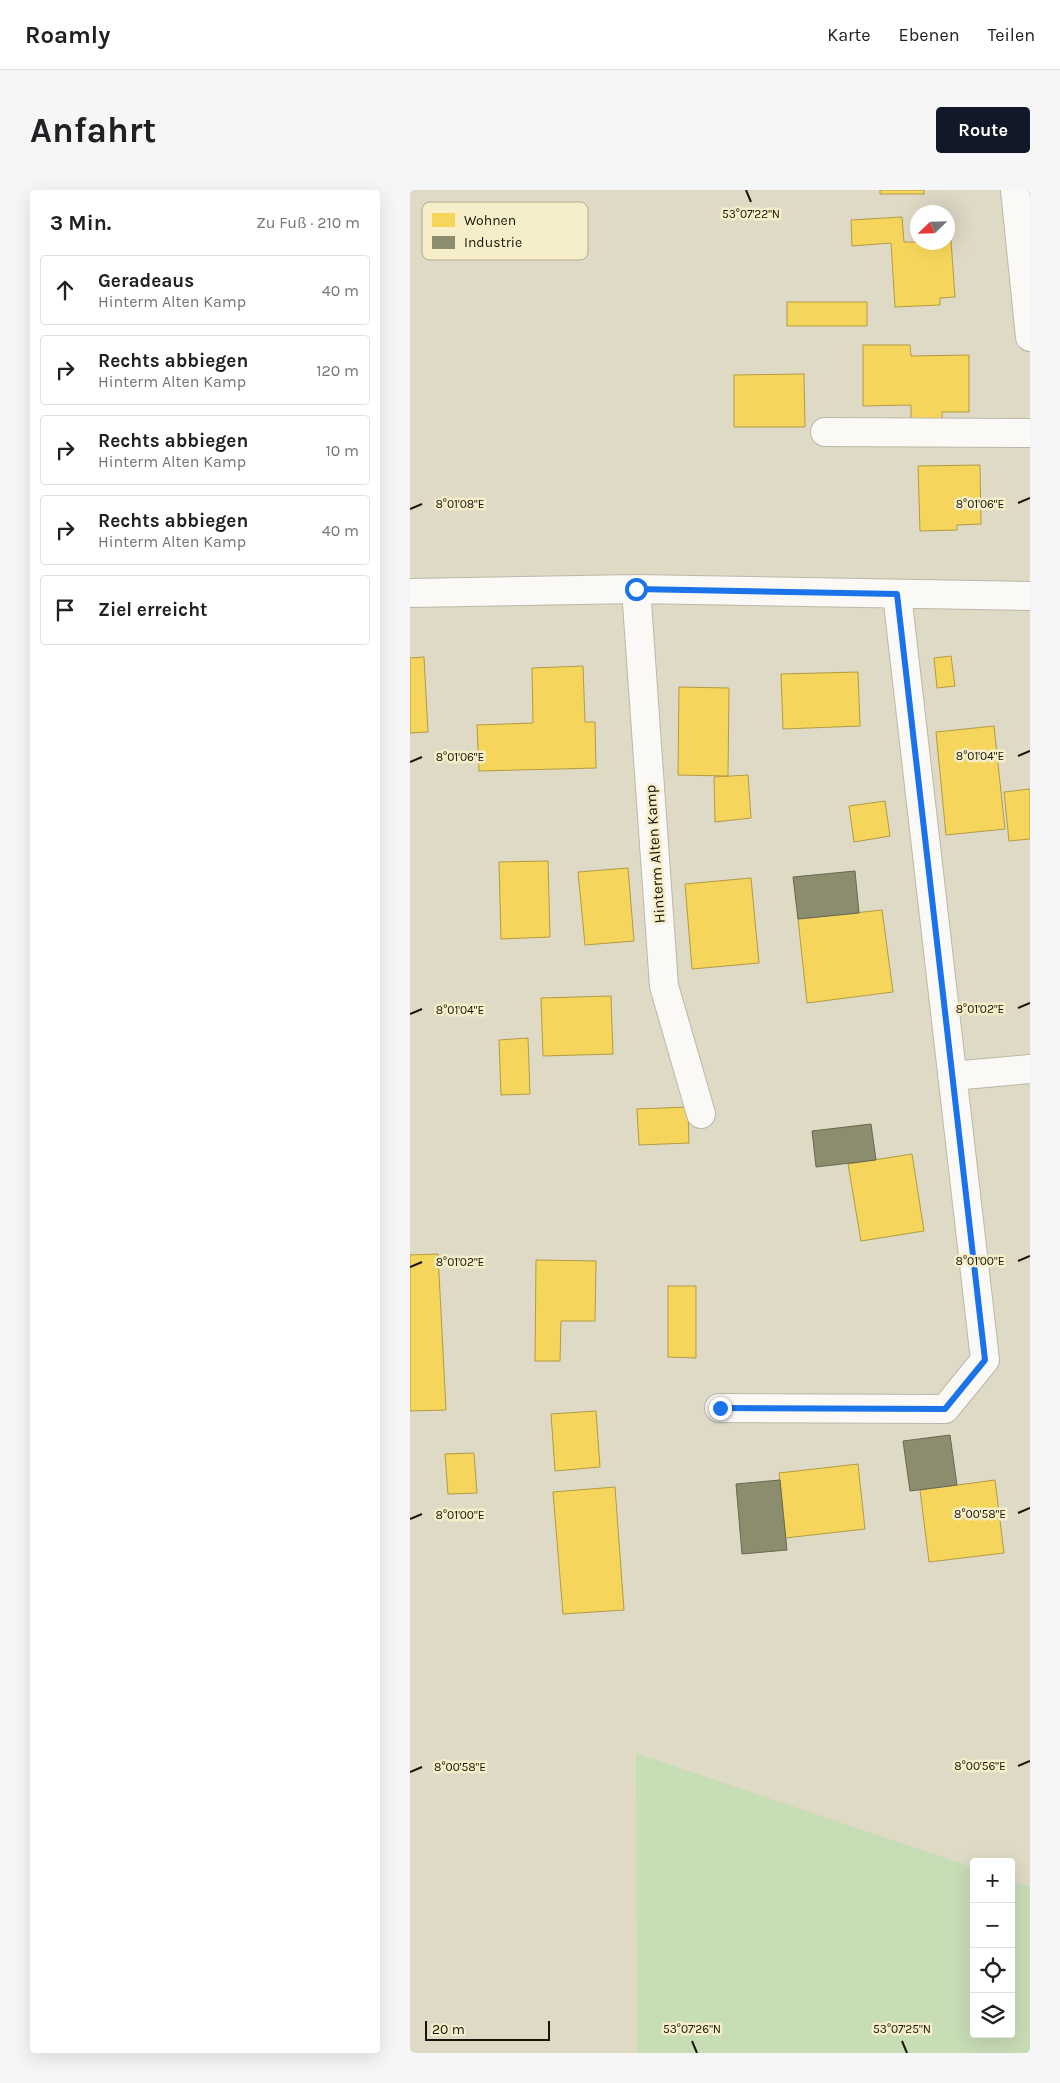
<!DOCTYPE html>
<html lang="de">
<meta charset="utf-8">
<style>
:root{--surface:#fff;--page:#f6f6f6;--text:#202124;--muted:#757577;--line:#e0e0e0;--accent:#111827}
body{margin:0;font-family:Karla,sans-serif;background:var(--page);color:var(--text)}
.controls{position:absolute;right:15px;bottom:15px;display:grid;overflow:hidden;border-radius:5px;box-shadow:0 5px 20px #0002}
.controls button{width:45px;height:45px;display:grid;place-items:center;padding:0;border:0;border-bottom:1px solid var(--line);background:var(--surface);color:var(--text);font:25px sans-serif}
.compass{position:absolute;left:500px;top:15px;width:45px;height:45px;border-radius:50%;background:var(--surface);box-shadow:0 5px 20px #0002;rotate:247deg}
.scale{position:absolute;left:15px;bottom:12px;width:125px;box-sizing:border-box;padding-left:5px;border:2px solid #181508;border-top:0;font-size:14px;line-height:18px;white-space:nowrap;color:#181508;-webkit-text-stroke:4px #f6edc9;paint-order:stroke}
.stop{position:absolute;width:15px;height:15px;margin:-11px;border:4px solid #1a73e8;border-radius:50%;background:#fff}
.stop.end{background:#1a73e8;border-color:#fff;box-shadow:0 1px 5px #0008}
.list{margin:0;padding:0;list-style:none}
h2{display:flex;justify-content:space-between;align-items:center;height:65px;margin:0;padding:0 20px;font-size:21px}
h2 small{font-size:16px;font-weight:400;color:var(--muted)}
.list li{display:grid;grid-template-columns:32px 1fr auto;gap:15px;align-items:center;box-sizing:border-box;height:70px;margin:0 10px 10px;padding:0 10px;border:1px solid var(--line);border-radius:5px}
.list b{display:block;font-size:19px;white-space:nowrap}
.list p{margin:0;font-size:16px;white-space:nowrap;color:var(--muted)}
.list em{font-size:16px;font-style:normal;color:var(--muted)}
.icon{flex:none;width:28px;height:28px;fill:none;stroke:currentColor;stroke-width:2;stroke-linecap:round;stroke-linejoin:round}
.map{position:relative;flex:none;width:620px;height:1863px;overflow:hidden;border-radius:5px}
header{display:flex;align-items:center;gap:30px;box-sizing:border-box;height:70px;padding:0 25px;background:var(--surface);border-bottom:1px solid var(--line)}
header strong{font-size:24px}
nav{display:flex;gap:28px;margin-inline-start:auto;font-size:18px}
.intro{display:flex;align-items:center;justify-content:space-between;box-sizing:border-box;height:120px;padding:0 30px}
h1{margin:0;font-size:35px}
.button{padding:12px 22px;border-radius:5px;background:var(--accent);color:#fff;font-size:18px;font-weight:700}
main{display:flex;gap:30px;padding:0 30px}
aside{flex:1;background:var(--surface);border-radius:5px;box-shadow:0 5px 20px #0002}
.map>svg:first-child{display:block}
.green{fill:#c7ddb6}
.homes{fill:#f6d55c;stroke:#b39b43}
.industry{fill:#8c8c6e;stroke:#69684f}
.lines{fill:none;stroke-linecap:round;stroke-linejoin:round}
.minor-casing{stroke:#bbb8a9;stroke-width:30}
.minor{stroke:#faf9f6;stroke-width:28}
.route{stroke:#1a73e8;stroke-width:6}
.ticks{fill:none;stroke:#181508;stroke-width:2}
.labels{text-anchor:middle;stroke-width:5;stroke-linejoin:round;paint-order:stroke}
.street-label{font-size:15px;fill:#181508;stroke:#f6edc9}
.key{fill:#f6edc9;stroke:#b3ac8f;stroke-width:1}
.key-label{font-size:14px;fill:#181508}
.ticks-label{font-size:12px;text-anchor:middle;fill:#181508;stroke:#f6edc9;stroke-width:5;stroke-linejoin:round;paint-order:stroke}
</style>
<header>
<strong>Roamly</strong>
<nav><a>Karte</a><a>Ebenen</a><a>Teilen</a></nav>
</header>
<div class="intro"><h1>Anfahrt</h1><a class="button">Route</a></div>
<main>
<aside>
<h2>3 Min.<small>Zu Fuß · 210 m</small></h2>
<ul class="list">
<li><svg class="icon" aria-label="ahead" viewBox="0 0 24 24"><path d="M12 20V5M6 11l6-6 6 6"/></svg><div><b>Geradeaus</b><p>Hinterm Alten Kamp</p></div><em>40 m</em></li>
<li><svg class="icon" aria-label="right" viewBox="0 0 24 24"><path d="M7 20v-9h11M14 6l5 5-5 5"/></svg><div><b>Rechts abbiegen</b><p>Hinterm Alten Kamp</p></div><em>120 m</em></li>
<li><svg class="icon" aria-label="right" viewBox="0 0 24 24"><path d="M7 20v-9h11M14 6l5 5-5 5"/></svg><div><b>Rechts abbiegen</b><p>Hinterm Alten Kamp</p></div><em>10 m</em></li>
<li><svg class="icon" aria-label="right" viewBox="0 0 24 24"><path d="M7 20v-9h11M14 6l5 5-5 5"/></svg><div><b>Rechts abbiegen</b><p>Hinterm Alten Kamp</p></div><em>40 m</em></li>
<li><svg class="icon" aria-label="arrive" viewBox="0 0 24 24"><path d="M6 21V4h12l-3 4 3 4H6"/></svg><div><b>Ziel erreicht</b></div></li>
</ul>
</aside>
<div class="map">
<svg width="620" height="1863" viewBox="0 0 620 1863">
<rect width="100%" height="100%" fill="#dedac6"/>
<!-- green -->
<path class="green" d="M226,1563L564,1678V1844H601V1691L620,1697V1863H227Z"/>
<!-- homes -->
<path class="homes" d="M470,0H514V4H470Z
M492,27L494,52H538V50H541L545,107L530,108V115L485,117L481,53L442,56L441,30Z
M377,112H457V136H377Z
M453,155H500L501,166L559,165V222H532V234H501V215L453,216Z
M394,184L395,237H324V185Z
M570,275L571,334L547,335V340L510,341L508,276Z
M541,466L545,496L527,498L524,468Z
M14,467L18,542L0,543V468Z
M173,476L175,532H185L186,578L69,581L67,535L123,533L122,478Z
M448,482L450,536L373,539L371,484Z
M269,497L319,498L318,586L268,585Z
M584,536L595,639L536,645L526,542Z
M338,585L341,628L305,632L304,587Z
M620,599V649L599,651L594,602Z
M475,611L480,646L444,652L439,616Z
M138,671L140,747L91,749L89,672Z
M218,678L224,751L175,755L168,682Z
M341,688L349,773L282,779L275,694Z
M472,720L483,802L397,813L388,729Z
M201,806L203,864L133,866L131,808Z
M118,848L120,904L91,905L89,850Z
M278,917L279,953L229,955L227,919Z
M502,964L514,1041L451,1051L438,974Z
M28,1064L36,1220L0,1221V1065Z
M126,1070L186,1071L185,1131H151L150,1171H125Z
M258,1096H286V1168L258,1167Z
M186,1221L190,1277L145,1281L141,1224Z
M64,1263L67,1303L38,1304L35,1264Z
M448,1274L455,1339L375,1348L369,1283Z
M585,1290L594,1363L519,1372L510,1300Z
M205,1297L214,1420L153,1424L143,1302Z"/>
<!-- industry -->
<path class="industry" d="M445,681L449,723L388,729L383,687Z
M461,934L466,970L406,977L402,941Z
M540,1245L547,1295L500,1301L493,1251Z
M370,1290L377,1360L332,1364L326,1294Z"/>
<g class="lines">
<!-- minor casing -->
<g class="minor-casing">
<path id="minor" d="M605,0L620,147
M415,242L620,243
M226,399L254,796L291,924
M0,403L226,399L620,406
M542,886L620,879
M309,1218L535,1219L575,1170L487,404"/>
</g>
<!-- minor -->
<use href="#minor" class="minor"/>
</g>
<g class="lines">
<!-- route -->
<path class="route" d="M226,399L487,404L575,1170L535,1219L310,1218"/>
</g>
<!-- ticks -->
<path class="ticks" d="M336,0L341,12M608,313L620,308M0,319L12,314M608,566L620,561M0,572L12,567M608,818L620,813M0,824L12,819M608,1071L620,1066M0,1077L12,1072M608,1323L620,1318M0,1329L12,1324M608,1576L620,1571M0,1582L12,1577M282,1851L287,1863M492,1851L497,1863"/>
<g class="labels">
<!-- street labels -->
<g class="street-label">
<text transform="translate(245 664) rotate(-94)" y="5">Hinterm Alten Kamp</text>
</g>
</g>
<!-- legend -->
<rect x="12" y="12" width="166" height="58" rx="8" class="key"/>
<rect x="22" y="23" width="23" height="14" fill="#f6d55c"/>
<rect x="22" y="46" width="23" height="13" fill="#8c8c6e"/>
<g class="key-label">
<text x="54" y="35">Wohnen</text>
<text x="54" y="57">Industrie</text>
</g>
<g class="ticks-label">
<text x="341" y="28">53°07'22"N</text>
<text x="570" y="318">8°01'06"E</text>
<text x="50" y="318">8°01'08"E</text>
<text x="570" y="570">8°01'04"E</text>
<text x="50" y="571">8°01'06"E</text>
<text x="570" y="823">8°01'02"E</text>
<text x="50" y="824">8°01'04"E</text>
<text x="570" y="1075">8°01'00"E</text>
<text x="50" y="1076">8°01'02"E</text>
<text x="570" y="1328">8°00'58"E</text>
<text x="50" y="1329">8°01'00"E</text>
<text x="570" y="1580">8°00'56"E</text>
<text x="50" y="1581">8°00'58"E</text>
<text x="282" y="1843">53°07'26"N</text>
<text x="492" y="1843">53°07'25"N</text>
</g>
</svg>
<div class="controls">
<button>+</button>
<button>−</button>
<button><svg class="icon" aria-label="locate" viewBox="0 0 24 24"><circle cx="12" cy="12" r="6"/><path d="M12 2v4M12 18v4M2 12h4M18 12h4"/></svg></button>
<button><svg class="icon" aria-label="layers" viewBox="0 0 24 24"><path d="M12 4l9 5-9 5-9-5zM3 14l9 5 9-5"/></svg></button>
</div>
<svg class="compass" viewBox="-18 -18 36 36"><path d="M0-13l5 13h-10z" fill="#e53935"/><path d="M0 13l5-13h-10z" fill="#757577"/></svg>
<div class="scale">20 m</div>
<div class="stop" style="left:226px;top:399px"></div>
<div class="stop end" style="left:310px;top:1218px"></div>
</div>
</main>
